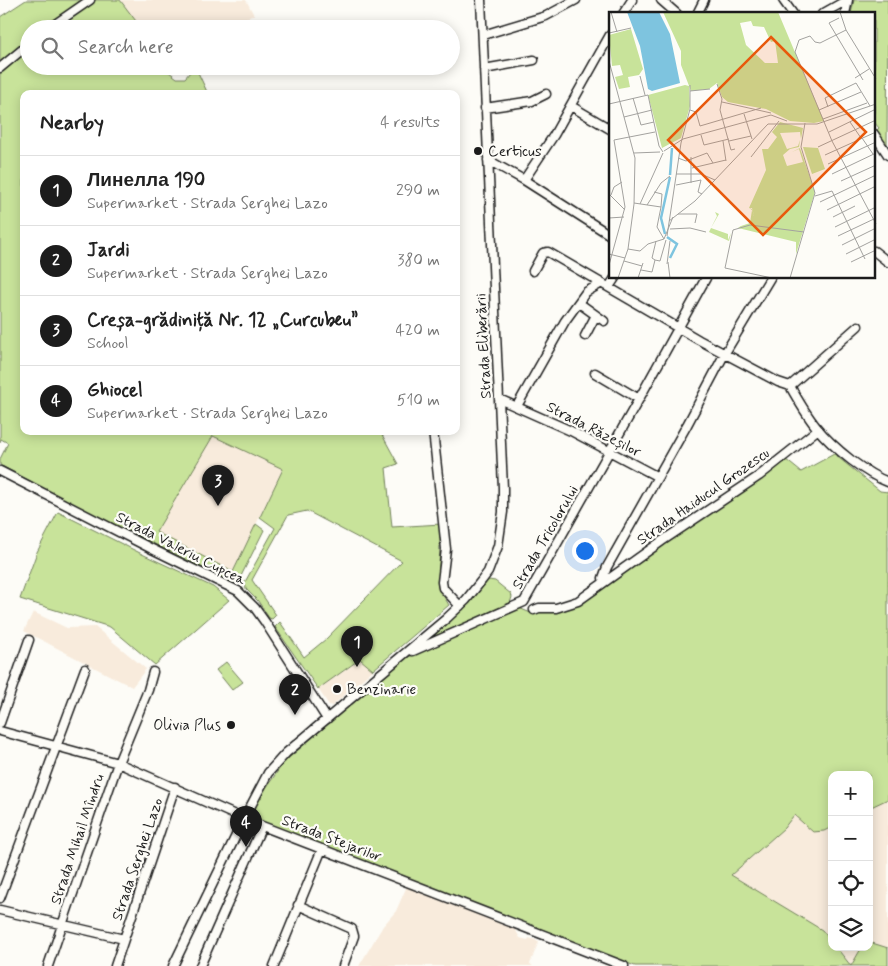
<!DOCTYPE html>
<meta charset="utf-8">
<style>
:root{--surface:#fff;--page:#f2f2f2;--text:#222;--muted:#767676;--line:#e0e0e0;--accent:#1c1c1c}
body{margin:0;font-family:Mynerve,sans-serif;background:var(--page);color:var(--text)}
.controls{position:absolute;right:15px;bottom:15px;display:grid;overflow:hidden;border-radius:10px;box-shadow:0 2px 12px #0003}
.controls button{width:45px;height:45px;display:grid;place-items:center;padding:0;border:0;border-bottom:1px solid var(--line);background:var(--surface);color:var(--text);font:25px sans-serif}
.you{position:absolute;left:584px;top:550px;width:18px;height:18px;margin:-12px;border:4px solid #fff;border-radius:50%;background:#1a73e8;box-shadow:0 0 0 8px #1a73e833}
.badge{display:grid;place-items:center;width:32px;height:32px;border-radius:50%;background:var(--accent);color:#fff;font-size:16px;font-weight:700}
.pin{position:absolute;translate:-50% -41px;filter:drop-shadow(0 1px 2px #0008)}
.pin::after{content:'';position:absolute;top:26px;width:18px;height:15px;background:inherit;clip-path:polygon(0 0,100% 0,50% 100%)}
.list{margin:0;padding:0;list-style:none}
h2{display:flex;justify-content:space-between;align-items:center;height:65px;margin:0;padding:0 20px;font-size:21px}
h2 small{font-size:16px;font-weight:400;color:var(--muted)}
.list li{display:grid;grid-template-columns:32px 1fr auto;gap:15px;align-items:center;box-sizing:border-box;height:70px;padding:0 20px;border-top:1px solid var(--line)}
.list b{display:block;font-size:19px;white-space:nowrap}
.list p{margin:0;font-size:16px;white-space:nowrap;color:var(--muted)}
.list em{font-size:16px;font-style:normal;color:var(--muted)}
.icon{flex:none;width:28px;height:28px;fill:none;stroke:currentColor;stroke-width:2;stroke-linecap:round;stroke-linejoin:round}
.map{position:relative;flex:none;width:888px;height:966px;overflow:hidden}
.search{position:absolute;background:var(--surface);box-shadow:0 2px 12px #0003;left:20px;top:20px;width:440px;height:55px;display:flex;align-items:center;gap:12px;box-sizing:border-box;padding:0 18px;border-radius:28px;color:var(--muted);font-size:19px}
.panel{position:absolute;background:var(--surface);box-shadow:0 2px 12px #0003;left:20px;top:90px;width:440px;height:345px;border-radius:10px}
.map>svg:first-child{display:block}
.built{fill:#f8ebdc}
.green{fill:#c8e39a;stroke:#72805b}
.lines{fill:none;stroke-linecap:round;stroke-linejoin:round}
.minor-casing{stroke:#1c1c1c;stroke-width:11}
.minor{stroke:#fdfcf7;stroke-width:8}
.poi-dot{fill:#1c1c1c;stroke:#fdfcf7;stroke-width:2}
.labels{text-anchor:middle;stroke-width:4.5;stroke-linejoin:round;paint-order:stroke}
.poi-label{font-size:15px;fill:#1c1c1c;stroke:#fdfcf7;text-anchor:start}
.street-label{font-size:15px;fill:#1c1c1c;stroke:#fdfcf7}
.inset-river{fill:none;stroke:#7ec4df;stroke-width:2.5}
.inset-road{fill:none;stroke:#a3a29f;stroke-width:1}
.view{fill:#e8590c;fill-opacity:0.15;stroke:#e8590c;stroke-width:2.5}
.inset-edge{fill:none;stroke:#1c1c1c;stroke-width:2.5}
</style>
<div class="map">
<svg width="888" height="966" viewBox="0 0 888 966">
<rect width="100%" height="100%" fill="#fdfcf7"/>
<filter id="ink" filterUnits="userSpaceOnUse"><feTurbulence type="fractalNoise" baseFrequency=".02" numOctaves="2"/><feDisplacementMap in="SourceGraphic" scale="10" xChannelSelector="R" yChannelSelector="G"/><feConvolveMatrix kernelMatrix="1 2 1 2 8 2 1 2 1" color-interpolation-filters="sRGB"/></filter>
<g filter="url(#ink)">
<!-- built -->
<path class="built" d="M120,0H246L254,15L218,29H142Z
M213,436L283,469L233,572L156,532Z
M33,612L67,628L95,627L146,669L132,687L24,631Z
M361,659L373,670L332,706L329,705L318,689Z
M888,799V948L869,942V808Z
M794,815L824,831L832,827V942L822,930L731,875L784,828Z
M407,886L515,929L520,938L528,940L529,938L539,941L530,964L533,966H359L383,926L396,911Z
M836,947H862L852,966Z"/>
<!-- green -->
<path class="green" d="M26,0H84L44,29H29V41L0,64V17Z
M95,0H120L142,29H76L68,27L67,20Z
M854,0H888L887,148L876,131L879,128L874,122V14H851Z
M29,47V66H161L177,78H185L195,66L208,94H24V431H380L398,464L386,468L392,527L441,524L438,587L449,605L373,670L360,659L318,689L275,627L280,622L304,657L326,639L402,561L307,511L288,515L252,580L276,615L272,619L269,618L258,601L246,589L245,582L275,528L260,517L283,469L213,436L156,532L233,572L256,524L264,530L238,582H232L75,505L0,465V459L8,443L1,439L0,442V71Z
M834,454L880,491L888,492V799L869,808V775H832V827L824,831L813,832L794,815L784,828L731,875L822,930L832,942V947H836L851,966L862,947H869V942L888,948V966H635L252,819L251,814L264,791L284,762L406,658L519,608L533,614L542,611L558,610L785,459L801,472Z
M58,512L142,554L213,587L229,600L155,665L110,627L20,599L37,552Z
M489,580L495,581L511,594L512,597L510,603L431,638L467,604Z
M226,662L243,682L232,690L216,670Z"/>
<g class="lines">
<!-- minor casing -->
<g class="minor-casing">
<path id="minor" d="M661,0L677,14
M783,0L793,14
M623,14L632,0
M697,14L704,0
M822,14L847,0
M845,14L848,0
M48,29L90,0
M483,35L546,16L576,0
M0,68L29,44
M484,69L534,60
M571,106L610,129
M485,108L532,101L546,94
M874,134L888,155
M488,160L524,180L610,235
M524,180L554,135L610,35
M874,251L888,262
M533,271L543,253L548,252L699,340L778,382L790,386C809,420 820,436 851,460C863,469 874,477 888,482
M609,287L615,278
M579,303L604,321
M585,336L596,315
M595,373L639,399
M790,386L858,326
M499,399L571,431L658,477
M517,406L565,321L586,292L600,284
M433,431L446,549L442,582L443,588L460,606
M0,471L152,549L238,591L255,608L265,622L327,719
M604,582L603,578L607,567L687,425L725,353L770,278
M534,610L539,608H556L578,601L662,541L759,476L817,430
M413,651L524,602L639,399L706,278
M0,723L29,640
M0,731L118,763L244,819L624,966
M0,898L85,669
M298,905L352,929L354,936L343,966
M0,910L124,939
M48,966L118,763L148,690L153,672
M115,966L175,787
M173,966L244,819L268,773L286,753L447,618L466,600L482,580L488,572L498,546L503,512V488L481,0
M200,966L262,826
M274,966L322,849"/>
</g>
<!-- minor -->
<use href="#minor" class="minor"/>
</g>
</g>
<!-- markers -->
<g class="poi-dot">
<circle cx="478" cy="151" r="5"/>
<circle cx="337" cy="689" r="5"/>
<circle cx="231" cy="725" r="5"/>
</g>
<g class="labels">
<!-- poi labels -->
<g class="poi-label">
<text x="488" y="156">Certicus</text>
<text x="347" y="694">Benzinarie</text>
<text x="221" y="730" text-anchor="end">Olivia Plus</text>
</g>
<!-- street labels -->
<g class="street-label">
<text transform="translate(483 346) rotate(-93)" y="5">Strada Eliberării</text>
<text transform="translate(594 429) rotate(27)" y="5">Strada Răzeșilor</text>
<text transform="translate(703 496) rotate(-35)" y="5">Strada Haiducul Grozescu</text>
<text transform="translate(545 537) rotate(-60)" y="5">Strada Tricolorului</text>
<text transform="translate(181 548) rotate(27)" y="5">Strada Valeriu Cupcea</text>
<text transform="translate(332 838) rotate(21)" y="5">Strada Stejarilor</text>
<text transform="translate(77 839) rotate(-71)" y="5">Strada Mihail Mîndru</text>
<text transform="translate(137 859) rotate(-71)" y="5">Strada Serghei Lazo</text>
</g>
</g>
<!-- overview -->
<g transform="translate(609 12)">
<rect width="266" height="266" fill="#fdfcf7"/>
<path d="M54,0H169L215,109L205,111L181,109L157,97L119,90L113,85L108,71L100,77L82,79L72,53V39ZM142,9L144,14L155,15L162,30L166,29L169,51H156L137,33L131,11ZM22,17L34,57L30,63L19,65L21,75L10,77L6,65L14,63L11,53L3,54L0,23ZM76,73L80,74L81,94L72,126L53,136L39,83ZM171,110L194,116L192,127L191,120L171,121L178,137L189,134L191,128L190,135L181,137L174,143L178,154L194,150L190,137L183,140L191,136L204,174L201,176L204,175L206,180L187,242V230L129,216L132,214L126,216L141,211L143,198L140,196L143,197L145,204L143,196H140L157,158L153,137H159L168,125L163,120ZM194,135L209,136L216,157L203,162ZM106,200L110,202L102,216L119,222V228L122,221L120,229L100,220L108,204Z" fill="#c8e39a" fill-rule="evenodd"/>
<path d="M18,0H50L61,22L71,71L43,79L39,77L31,34Z" fill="#7ec4df"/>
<path class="inset-river" d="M61,163L63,136M56,222L52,206L61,165M58,225L68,232L61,246"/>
<path class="inset-road" d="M2,0L8,20M231,0L237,18L267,67M230,6L220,11L254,68M237,18L211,31L206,30L201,24L190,28L186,40L223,129L267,212M0,21L22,16M0,49L26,146L25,192L19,237L9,266M31,64L36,83M246,66L260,57M108,72L113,87L111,98L122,138L126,137M81,79L101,77M24,86L32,113L45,110M113,90L162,101M0,92L39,83L50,134L54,140M219,95L216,86L247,71L261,94M81,98L87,100L91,114L152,96M210,98L252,80M135,102L143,127M15,105L43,98M214,107L258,91M241,110L252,126M220,120L267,97M92,123L95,133L120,127M253,126L264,142M114,129L117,149M120,129L142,124M209,135L267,108M55,139L74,127L162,103L178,109M25,141L51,140M216,143L267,120M82,145V171M142,145L170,109M69,146L77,149L98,141L104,151M219,152L267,130M83,156L117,148M67,162H92L106,168M223,162L267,141M232,169L267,153M67,173L92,168L89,180L93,182M45,180L53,182L52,195M0,182L16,198M2,183L5,175L13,170M206,184L223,179L256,247M211,190L267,163M25,191L52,195L48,215L55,227M31,192L54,141M38,193L52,171L61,164M218,198L267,174M69,202H88L86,211M224,205L246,194M0,206L15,205M60,209L86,189L159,112H208L267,92M226,215L267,195M61,217L81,216L97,220M58,224L72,131L81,97V73M229,224L267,206M233,233L267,216M19,237L31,239L39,232L55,227L64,205M0,242L16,246M237,242L267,227M46,248L43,246L47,229M15,249L33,254M59,250L61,266M242,250L267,238M58,252L61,229M0,253L16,195L5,128L46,120M32,258L43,260L46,248L51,249L57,228M29,266L34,251M163,266L116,256L124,218L141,213L195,220M181,266L206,181L192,135L196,111"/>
<path class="view" d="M162,25L257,120L154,223L59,128Z"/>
<rect width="266" height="266" class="inset-edge"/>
</g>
</svg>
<div class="controls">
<button>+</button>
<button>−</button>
<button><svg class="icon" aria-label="locate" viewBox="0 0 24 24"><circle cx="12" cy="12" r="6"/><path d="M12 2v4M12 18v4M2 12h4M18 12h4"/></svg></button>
<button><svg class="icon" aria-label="layers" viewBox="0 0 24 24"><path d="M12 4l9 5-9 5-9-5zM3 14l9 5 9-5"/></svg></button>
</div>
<div class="you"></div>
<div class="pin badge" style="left:357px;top:667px">1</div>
<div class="pin badge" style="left:295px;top:715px">2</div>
<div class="pin badge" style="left:218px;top:506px">3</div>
<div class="pin badge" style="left:246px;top:847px">4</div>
<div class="search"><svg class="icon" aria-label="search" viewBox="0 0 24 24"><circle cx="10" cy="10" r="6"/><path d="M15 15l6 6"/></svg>Search here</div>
<section class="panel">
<h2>Nearby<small>4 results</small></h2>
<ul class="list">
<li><span class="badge">1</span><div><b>Линелла 190</b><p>Supermarket · Strada Serghei Lazo</p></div><em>290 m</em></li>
<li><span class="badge">2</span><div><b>Jardi</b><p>Supermarket · Strada Serghei Lazo</p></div><em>380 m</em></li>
<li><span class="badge">3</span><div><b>Creșa-grădiniță Nr. 12 „Curcubeu”</b><p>School</p></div><em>420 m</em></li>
<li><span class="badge">4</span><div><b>Ghiocel</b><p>Supermarket · Strada Serghei Lazo</p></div><em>510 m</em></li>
</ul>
</section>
</div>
